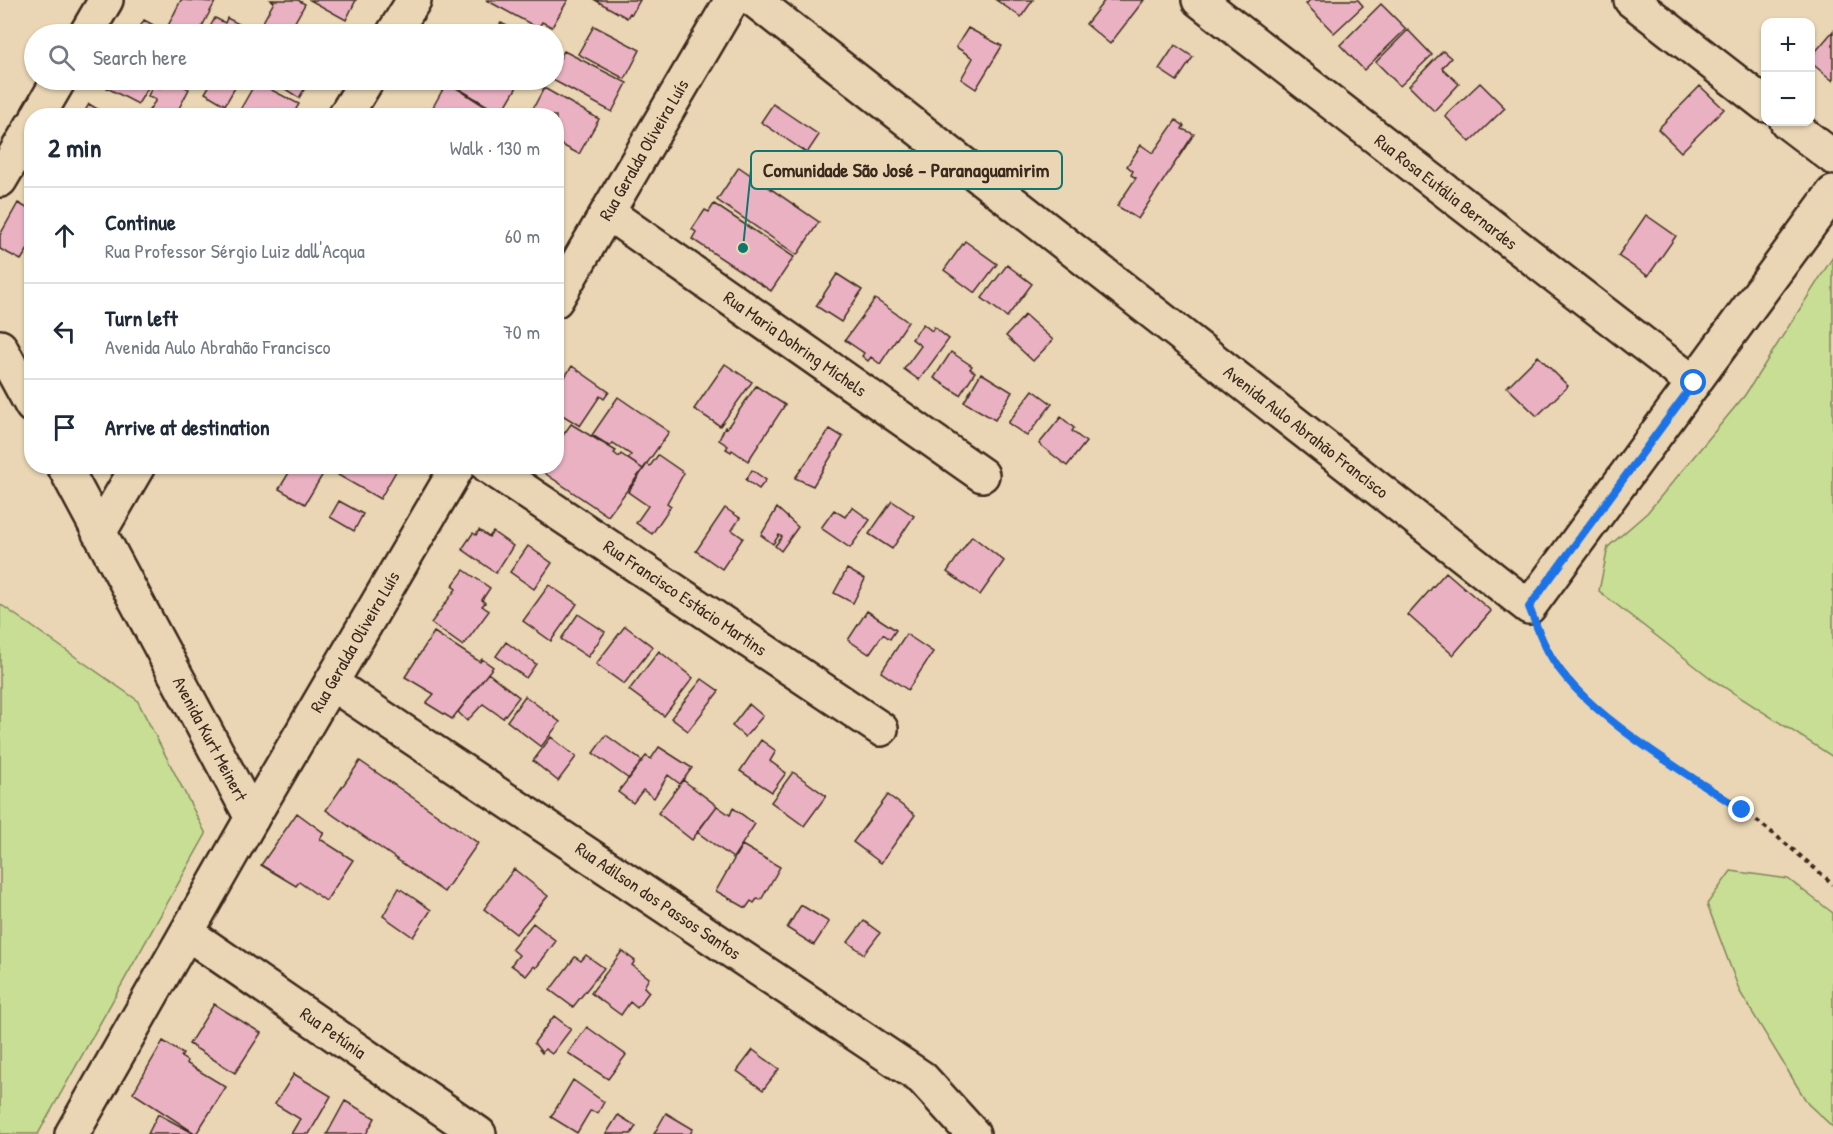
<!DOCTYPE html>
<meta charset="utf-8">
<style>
:root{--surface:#fff;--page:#f2f2f3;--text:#1f2937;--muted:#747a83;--line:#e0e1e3}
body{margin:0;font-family:"Patrick Hand",sans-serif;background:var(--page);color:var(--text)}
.controls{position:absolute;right:18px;top:18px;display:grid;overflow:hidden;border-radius:12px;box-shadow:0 2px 4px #0004}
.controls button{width:54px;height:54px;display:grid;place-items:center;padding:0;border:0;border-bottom:2px solid var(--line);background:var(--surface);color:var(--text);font:30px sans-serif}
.stop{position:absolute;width:18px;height:18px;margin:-14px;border:4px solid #1a73e8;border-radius:50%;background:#fff}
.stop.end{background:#1a73e8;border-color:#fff;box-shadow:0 2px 6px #0008}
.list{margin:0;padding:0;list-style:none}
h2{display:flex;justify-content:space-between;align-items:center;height:78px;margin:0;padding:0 24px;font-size:26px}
h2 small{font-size:20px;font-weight:400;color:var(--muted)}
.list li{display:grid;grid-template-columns:39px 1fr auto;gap:18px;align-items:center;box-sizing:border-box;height:96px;padding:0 24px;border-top:2px solid var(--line)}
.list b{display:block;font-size:22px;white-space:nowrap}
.list p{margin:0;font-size:20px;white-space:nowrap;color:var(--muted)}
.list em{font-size:20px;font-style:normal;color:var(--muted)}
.icon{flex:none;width:33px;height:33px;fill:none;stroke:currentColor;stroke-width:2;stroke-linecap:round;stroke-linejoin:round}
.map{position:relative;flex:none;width:1833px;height:1134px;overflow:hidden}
.search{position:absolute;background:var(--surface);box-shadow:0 2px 4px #0004;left:24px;top:24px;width:540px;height:66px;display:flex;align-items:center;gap:15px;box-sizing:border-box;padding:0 21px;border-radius:33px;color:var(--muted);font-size:22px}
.panel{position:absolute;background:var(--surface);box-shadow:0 2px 4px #0004;left:24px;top:108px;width:540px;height:366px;border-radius:24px}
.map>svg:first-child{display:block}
.green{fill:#c7de94;stroke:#818459;stroke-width:1.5}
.building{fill:#eab1c3;stroke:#3b2a1e;stroke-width:1.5}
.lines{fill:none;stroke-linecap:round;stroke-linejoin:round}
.minor-casing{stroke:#3b2a1e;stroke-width:38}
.major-casing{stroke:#3b2a1e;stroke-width:38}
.path{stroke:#3b2a1e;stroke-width:4;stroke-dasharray:4.5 4.5;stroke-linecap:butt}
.minor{stroke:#ead6b4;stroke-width:33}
.major{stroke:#ead6b4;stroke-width:33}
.route{stroke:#1a73e8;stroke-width:8}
.labels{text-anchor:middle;stroke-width:4.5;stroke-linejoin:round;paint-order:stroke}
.street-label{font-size:18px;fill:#3b2a1e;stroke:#ead6b4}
.leader{fill:none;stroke:#0f766e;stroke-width:2}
.callout-dot{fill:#0f766e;stroke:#ead6b4;stroke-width:2}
.callout{fill:#ead6b4;stroke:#0f766e;stroke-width:2}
.callout-label{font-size:20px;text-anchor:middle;font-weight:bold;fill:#3b2a1e}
</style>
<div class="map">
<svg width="1833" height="1134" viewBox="0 0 1833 1134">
<rect width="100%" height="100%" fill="#ead6b4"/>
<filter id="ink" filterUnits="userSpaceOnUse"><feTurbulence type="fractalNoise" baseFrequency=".0167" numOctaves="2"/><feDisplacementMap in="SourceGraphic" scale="12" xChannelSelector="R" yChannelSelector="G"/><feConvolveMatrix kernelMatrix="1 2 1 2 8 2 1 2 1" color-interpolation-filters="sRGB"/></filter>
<g filter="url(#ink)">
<!-- green -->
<path class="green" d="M1833,257V757L1713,680L1599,591L1608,547L1647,513L1745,395Z
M0,604L137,700L206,834L38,1134H0Z
M1731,871L1788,879L1833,913V1127L1808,1104L1740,992L1707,904Z"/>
<!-- building -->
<path class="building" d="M181,0L215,2L198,34H179L167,28Z
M271,0H298L305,4L288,34L263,22L274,2Z
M310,0H356L346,20Z
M486,0H568L552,27L542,22L538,28Z
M595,0H640L632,14L630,13L627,18Z
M996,0H1033L1021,17Z
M1105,0H1144L1110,44L1086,24Z
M1310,0H1358L1363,6L1334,33L1306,4Z
M1381,4L1406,29L1364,70L1340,45Z
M215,18L225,23L227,18L245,27L240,34H206Z
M144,20L170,34H136Z
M501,23L523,34H492Z
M594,26L640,50L625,79L578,54Z
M968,28L1002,46L976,89L961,79L973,58L956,47Z
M1408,30L1432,55L1400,86L1376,62Z
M1833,31V81L1810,62V58Z
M1175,45L1193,57L1177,81L1159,69Z
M564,51L627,83L612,112L553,80L554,69Z
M1443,51L1451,58L1442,68L1459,84L1434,111L1409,86Z
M112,80H153L138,104L107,88Z
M165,80H171L189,89L175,116H152L149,110L156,100L148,96L153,85L160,88Z
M213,80L239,81L225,105L205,93Z
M450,80H521L501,114L461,90L464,85Z
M273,81V80H310L299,98Z
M256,82L299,104L292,116H249L240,110Z
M447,82L486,107L482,116H428Z
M1480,83L1505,108L1470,142L1445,116Z
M1700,86L1724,109L1681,152L1658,129Z
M544,88L599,119L579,154L556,142V116H529Z
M89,104L109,116H82Z
M773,104L819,135L807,153L761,122Z
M1176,120L1184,126L1182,129L1194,134L1138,219L1117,206L1136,178L1131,175L1133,171L1127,166L1141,145L1153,153Z
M739,167L819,222L797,255L717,200Z
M18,203L32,211V243L21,260L0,249V235Z
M714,204L794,257L771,291L692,239L696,232L692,229L705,210L709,212Z
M1646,215L1676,236L1648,276L1618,256Z
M965,241L997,264L975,293L944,270Z
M1007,265L1032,284L1007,317L982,298Z
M837,274L862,290L841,322L816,306Z
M875,299L908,322L880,364L871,357L868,361L862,356L864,353L845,340Z
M1025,315L1053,340L1033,361L1006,336Z
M923,324L932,331L934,327L949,339L919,380L904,369L921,346L912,339Z
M951,352L972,366L970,369L975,372L960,395L934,378Z
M1538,356L1568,386L1537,416L1507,387Z
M725,364L752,382L720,426L694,409Z
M572,366L609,392L604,399L600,396L580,426L556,411V390Z
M981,373L1012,392L995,420L964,402Z
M756,386L785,405L748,461L732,450L731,452L726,449L728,446L719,440L725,427L727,428Z
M1033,390L1052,404L1027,436L1008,423Z
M618,397L669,432L643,469L628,459L631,455L613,443L610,446L592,435Z
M1061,417L1074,428L1072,431L1086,442L1067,466L1039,444Z
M571,424L616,451L614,453L619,457L621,454L643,469L608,516L540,470L542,466H556V445Z
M830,429L843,437L813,486L795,478Z
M658,455L684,473L667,503L671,506L652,534L636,523L648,506L628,492L647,464L650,466Z
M293,466H310L323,474L305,504L279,489Z
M343,466H399L380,499L338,475Z
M752,470L766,480L759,489L746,480Z
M339,501L363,514L354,531L330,517Z
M892,501L914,516L892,549L869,534Z
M852,507L870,520L850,548L821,528L834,510L845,517Z
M725,508L740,518L732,530L743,538L722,569L696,551Z
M777,508L798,527L781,551L775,546L782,537L779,535L773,544L761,535Z
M479,530L489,537L493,532L513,546L496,573L462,549L473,533L476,535Z
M972,536L1004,561L980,595L947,572Z
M528,546L552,563L534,589L510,572Z
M847,569L865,579L853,603L834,593Z
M464,570L490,588L482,600L485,603L482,606L489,611L463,646L431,623L456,589L452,586Z
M1446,572L1491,611L1453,655L1408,615Z
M549,585L577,604L551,641L523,621Z
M867,611L896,630L890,639L883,634L869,654L848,640Z
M578,614L605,632L588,657L561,639Z
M625,626L653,647L624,684L596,664Z
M434,632L480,662L482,659L493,667L452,719L426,703L434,694L405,677Z
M906,634L933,652L908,690L881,672Z
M506,642L536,664L526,678L496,656Z
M659,651L693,678L664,716L629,690Z
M488,673L519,697L503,718L483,704L467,721L458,712Z
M702,679L719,691L688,731L671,718Z
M525,696L560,722L541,747L507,721Z
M749,704L763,716L745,737L732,726Z
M606,735L642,761L629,779L593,753Z
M551,737L576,757L558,781L533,761Z
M761,740L776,751L770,761L786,773L772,792L740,771Z
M659,747L692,768L680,784L668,775L654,798L643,790L633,803L618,792L646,756L651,759Z
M360,761L478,843L444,892L326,810Z
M793,772L826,796L804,826L771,802Z
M683,780L717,806L692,840L658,813Z
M888,795L915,815L881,863L853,842Z
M717,806L730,815L733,808L755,824L733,858L697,832Z
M297,813L324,833L320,839L353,860L326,901L299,882L296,886L261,865Z
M742,845L780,867L761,900L757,899L754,903L751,901L746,908L716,891Z
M514,869L548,896L516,934L484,909Z
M399,888L431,910L413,937L383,916Z
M801,905L829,922L814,945L787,928Z
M864,921L880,933L864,954L848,942Z
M533,923L556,941L536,968L534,966L526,976L511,965L519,955L512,949Z
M622,951L635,961L632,965L649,978L644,987L649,992L637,1008L630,1002L621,1015L591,993Z
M586,955L604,968L573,1007L550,990L575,957L581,961Z
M214,1004L261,1033L235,1073L189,1044Z
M554,1016L571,1029L552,1054L545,1049L542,1053L534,1043Z
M587,1027L626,1055L608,1079L568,1053Z
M163,1041L183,1054L181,1057L187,1061L186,1063L226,1087L196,1134L133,1093Z
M753,1050L779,1069L763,1090L737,1071Z
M294,1074L331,1096L309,1134H291L300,1119L275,1104Z
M573,1080L604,1102L598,1113L590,1111L577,1133L551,1117Z
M345,1101L375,1118L366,1134H327Z
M666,1113L693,1129L690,1134H654Z
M158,1114L195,1134H148Z
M618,1115L636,1126L631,1134H606Z"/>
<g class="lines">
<!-- minor casing -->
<g class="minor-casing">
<path id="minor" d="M754,0L1529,607L1833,193
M1199,0L1694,383
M1631,0L1766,105
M86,34L106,0
M393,34L414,0
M38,116L59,80
M345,116L367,80
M1787,122L1833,157
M0,180L32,126
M608,213L982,475
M556,300L732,0
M0,347L32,406
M64,466L252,818
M488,466L881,729
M99,533L138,466
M331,683L922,1078L973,1134
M252,818L458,466
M187,933L479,1134"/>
</g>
<!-- major casing -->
<g class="major-casing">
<path id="major" d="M72,1134L252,818"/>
</g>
<!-- path -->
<path class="path" d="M1541,635C1575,714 1673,762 1741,809C1773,832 1803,858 1833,884"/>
<!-- minor -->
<use href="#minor" class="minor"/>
<!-- major -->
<use href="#major" class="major"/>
</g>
</g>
<g class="lines" filter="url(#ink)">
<!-- route -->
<path class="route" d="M1694,383L1529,607C1535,622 1541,639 1549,653C1580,712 1686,773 1742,810"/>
</g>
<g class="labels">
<!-- street labels -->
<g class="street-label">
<text transform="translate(644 150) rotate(-60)" y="6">Rua Geralda Oliveira Luís</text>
<text transform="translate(1446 192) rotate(38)" y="6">Rua Rosa Eutália Bernardes</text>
<text transform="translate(795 344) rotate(35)" y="6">Rua Maria Dohring Michels</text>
<text transform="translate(1306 432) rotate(38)" y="6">Avenida Aulo Abrahão Francisco</text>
<text transform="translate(685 598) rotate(34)" y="6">Rua Francisco Estácio Martins</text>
<text transform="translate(355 642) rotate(-60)" y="6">Rua Geralda Oliveira Luís</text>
<text transform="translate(210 739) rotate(62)" y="6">Avenida Kurt Meinert</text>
<text transform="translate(658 901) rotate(34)" y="6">Rua Adilson dos Passos Santos</text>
<text transform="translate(333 1033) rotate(35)" y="6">Rua Petúnia</text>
</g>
</g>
<!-- callouts -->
<path class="leader" d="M743 248L751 170"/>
<circle class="callout-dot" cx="743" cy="248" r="6"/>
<rect class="callout" x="751" y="151" width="311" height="38" rx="6"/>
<g class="callout-label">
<text x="906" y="177">Comunidade São José - Paranaguamirim</text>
</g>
</svg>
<div class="controls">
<button>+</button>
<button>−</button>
</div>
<div class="stop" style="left:1694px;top:383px"></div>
<div class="stop end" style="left:1742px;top:810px"></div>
<div class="search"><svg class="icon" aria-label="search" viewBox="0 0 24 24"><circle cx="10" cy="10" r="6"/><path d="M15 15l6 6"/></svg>Search here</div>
<section class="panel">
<h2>2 min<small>Walk · 130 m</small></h2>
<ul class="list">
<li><svg class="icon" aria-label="ahead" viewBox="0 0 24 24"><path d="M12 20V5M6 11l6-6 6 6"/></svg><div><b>Continue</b><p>Rua Professor Sérgio Luiz dall'Acqua</p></div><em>60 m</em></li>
<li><svg class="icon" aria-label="left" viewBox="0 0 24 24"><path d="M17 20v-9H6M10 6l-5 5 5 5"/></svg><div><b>Turn left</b><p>Avenida Aulo Abrahão Francisco</p></div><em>70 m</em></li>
<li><svg class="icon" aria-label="arrive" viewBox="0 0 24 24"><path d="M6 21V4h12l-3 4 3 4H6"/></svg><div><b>Arrive at destination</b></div></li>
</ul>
</section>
</div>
